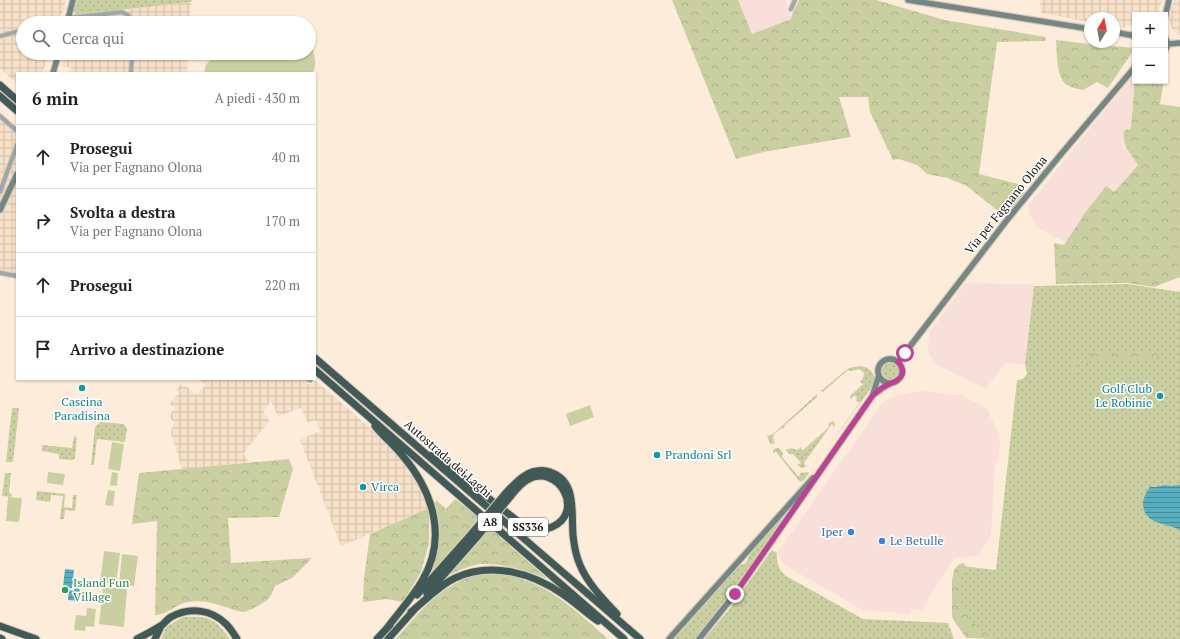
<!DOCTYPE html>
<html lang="it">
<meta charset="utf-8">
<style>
:root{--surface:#fff;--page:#f6f6f6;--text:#222;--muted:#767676;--line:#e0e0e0}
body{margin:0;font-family:"PT Serif",serif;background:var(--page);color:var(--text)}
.controls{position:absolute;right:12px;top:12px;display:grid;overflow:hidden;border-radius:0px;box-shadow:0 1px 3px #0004}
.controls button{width:36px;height:36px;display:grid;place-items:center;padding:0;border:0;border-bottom:1px solid var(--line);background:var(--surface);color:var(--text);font:20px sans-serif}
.compass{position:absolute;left:1084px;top:12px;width:36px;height:36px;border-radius:50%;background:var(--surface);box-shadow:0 1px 3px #0004;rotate:10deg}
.stop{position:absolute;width:12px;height:12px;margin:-9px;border:3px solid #bc4296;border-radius:50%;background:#fff}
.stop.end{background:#bc4296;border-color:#fff;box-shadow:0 1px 4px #0008}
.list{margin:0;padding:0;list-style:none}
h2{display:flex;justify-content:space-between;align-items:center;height:52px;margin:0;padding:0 16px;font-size:17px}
h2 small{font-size:13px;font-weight:400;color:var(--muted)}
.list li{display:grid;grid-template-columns:26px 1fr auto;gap:12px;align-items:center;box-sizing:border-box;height:64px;padding:0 16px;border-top:1px solid var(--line)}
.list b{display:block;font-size:15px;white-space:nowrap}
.list p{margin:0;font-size:13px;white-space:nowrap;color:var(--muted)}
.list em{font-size:13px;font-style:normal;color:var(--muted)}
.icon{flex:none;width:22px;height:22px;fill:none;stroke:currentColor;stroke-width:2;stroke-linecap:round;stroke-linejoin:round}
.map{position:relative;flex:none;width:1180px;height:639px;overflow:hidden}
.search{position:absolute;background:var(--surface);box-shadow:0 1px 3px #0004;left:16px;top:16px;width:300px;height:44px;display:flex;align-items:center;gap:10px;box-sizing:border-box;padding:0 14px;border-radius:22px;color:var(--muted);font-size:15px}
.panel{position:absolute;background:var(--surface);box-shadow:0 1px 3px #0004;left:16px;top:72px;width:300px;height:308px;border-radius:0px}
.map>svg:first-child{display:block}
.commercial{fill:#f9dfda}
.industrial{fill:url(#industrial-grid)}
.grass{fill:url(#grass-dots)}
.forest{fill:url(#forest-crowns)}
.garden{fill:#c9cfa0}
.water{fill:url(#water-rules)}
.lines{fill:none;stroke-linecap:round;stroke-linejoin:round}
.street-casing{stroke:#dacaba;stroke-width:6}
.secondary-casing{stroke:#dacaba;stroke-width:8}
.highway-casing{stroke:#dacaba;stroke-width:9}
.street{stroke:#9da9a8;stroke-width:4}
.secondary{stroke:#758785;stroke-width:5.5}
.highway{stroke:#415a58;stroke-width:7}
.highway-bridge-casing{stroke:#dacaba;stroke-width:9;stroke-linecap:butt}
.highway-bridge{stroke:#415a58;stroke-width:7}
.route{stroke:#bc4296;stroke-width:5}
.culture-dot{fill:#0f9aa8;stroke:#fff;stroke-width:1.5}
.shop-dot{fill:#3f7fe0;stroke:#fff;stroke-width:1.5}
.leisure-dot{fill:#2e9e5b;stroke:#fff;stroke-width:1.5}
.labels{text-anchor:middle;stroke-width:3;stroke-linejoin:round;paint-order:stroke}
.shield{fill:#fff;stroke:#5f5b57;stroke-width:1}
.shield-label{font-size:11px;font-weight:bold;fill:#1b150f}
.street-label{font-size:12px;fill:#1b150f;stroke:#fff}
.culture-label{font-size:12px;fill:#0d838f;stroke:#fff;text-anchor:start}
.shop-label{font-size:12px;fill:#366cbe;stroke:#fff;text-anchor:end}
.leisure-label{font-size:12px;fill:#27864d;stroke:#fff;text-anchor:start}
</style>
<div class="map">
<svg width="1180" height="639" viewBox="0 0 1180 639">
<defs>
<pattern id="industrial-grid" width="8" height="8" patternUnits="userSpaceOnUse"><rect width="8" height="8" fill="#f6e0c8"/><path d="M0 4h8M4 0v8" fill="none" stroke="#d2bfab"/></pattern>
<pattern id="grass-dots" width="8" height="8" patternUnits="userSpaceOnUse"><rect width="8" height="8" fill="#c9cfa0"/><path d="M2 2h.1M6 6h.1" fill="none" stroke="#acb189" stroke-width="1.8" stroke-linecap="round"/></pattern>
<pattern id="forest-crowns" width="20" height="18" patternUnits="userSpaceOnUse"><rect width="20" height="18" fill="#c9cfa0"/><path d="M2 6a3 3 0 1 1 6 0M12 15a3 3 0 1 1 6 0" fill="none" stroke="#acb189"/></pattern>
<pattern id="water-rules" width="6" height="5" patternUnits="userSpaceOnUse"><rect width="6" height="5" fill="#56afbf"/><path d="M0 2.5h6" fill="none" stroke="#468d9a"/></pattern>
</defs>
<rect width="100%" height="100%" fill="#feecda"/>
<!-- commercial -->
<path class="commercial" d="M738,0H786L792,15L791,19L752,34Z
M1135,73L1131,130L1127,149L1138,164L1114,192L1106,187L1087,210L1066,242L1041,230L1034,223L1029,213V204Z
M965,283L1034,284L1025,364L1005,363L986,389L936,365L928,351L929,333Z
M926,391L952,395H961L988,409L990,416L999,433L1000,441L998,461L995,464L991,535L979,556L954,558L922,610L911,609V614L862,610L783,564L777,553L881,405L891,397L911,392Z"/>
<!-- industrial -->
<path class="industrial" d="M0,0H66L63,13L55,19L39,23H23V27L0,33Z
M1040,0H1162L1158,15H1135V27L1126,25L1125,28L1114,26V18H1090V22L1041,13Z
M1174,0H1180V35H1178L1172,29L1169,19Z
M191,2L190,23H70V22L75,20L123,15L129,9Z
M23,32V53H50L42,73H17V84L0,68V39Z
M64,53H188L187,73H69L71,68L61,66Z
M0,113L17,127V274L0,272Z
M199,379H302L309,385L316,381L378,435L397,454L407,465L420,487L429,508L341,546L300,440L320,431L316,420L308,423L301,408L278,416L271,402L263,411L269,421L243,454L248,459L246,463L182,469L171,433L174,422L168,416L175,408L170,404L179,393L176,390L181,384L184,387L186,386L197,395L205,386V384Z"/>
<!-- grass -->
<path class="grass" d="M76,0H192L191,2L76,15L73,11Z
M1127,284L1180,292V639H985L978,634L961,604L957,574L963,566L996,570L1017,380L1023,379L1027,374L1025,364L1034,286Z
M882 371a9 9 0 1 1 18 0a9 9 0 1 1-18 0Z
M859,366C870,367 876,373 874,384L804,480L800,482L776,452L773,453V450L776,448H779L783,453L782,457L799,477L800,473L810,472L860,402L856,401L857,398L855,396H854L851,399L850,396L863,384L860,382L863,378L864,373L859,369L852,371L848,370L823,392L821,391L845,371L849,368Z
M817,394V397L784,426L785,427L783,429L782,428C776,433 771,434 774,442L776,443L772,444L770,443L767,436L773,434Z
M12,408H19L13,462H6Z
M833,421L835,424L834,427L832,424L804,463L806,467L801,468L797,465L801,463L793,454H789L786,450L791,448L797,450L801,447L802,451L829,427L828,424Z
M100,422L124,424L127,429L125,442L97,439L94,465H91L95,427Z
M74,436L77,438L75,458L73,460L59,459V454L42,451V445L72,448Z
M5,473H11L9,492L12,495V497L2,496Z
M37,491L65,494L64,507L72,508L73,495H77L75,511L65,510L64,519H60L63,496L51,495L50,502L36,500Z
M795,503L731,596L694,639H672L734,568L746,563L752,549Z
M772,550L777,553C777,564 778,569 786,576L863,619L948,623L954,639H704L728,611Z
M183,617C210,616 214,618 230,639H161L166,627Z"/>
<!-- forest -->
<path class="forest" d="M672,0H738L752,34L791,19L792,15L799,0H876L945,20L1046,37L1045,41L997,42L979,174L1018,184L1025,192L1021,198L1004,216L967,186L947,178L927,174L917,165L899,159L893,160L870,112L868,97H839L851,137L763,152L736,159Z
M1056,40L1089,44L1135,48L1108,88L1097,82L1083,90C1078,89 1072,88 1067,85C1056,79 1057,51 1056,40Z
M1135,77V81H1164L1160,104L1180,107V277L1154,287L1127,283L1056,284L1054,243L1064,245L1087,210L1106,186L1114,192L1138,165C1130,153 1122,145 1124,130L1131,129Z
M1137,349L1146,352L1155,351L1158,354L1156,358L1153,360L1093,359L1089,361V369H1086V359L1095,352C1108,353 1126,357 1137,349Z
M1075,354L1077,359V369L1074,371H1072L1071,369Z
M289,459L293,469L279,517L228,518L231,563L312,558L292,578L275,586C273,589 272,594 270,597C266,602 250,611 243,612C237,612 231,608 225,607C213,603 202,600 189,602C177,603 165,616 155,615L157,521L132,524L139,473Z
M455,499L479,518L426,582C433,566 437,556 437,537C437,525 432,513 436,500L446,509Z
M429,508V543L421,572L403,602L387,599L363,602L364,578L370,534Z
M490,527L512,548L548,579C527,571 505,563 482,564C470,565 458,571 447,576Z
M963,563L965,565C963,571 960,577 959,583C959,586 960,589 960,592C962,616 976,627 996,639L966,638L953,619L952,616V580L954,570L958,565Z
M481,573C537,572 569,605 608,639H396C423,608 440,585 481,573Z"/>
<!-- garden -->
<path class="garden" d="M309,43C315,52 317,63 313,73H204L206,65L216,53H309Z
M590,405L594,417L570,426L566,414Z
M112,442L124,444L120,471L108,469Z
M48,472L65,474L63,485L47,483Z
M112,472L118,473L117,486L110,485Z
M108,490L115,491L113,506L105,505Z
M8,497L22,498L19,522L6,521Z
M104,551L120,553L116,584L100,582Z
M122,554L138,556L134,586L119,585Z
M103,587L127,589L124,627L99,624Z
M87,608L96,609L94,627L86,626L85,631L74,630L76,615L86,616Z"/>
<!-- water -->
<path class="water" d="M1165,485L1172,486L1180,485V530C1167,523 1145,525 1143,505C1143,498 1146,492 1150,487H1156Z
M65,569L74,570L72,588L63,587Z
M75,585C82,588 80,594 79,601L68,600L69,590L74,591Z"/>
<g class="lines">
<!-- street casing -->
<g class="street-casing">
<path id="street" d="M791,9L795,0
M47,23L68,18L122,12L128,15L133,23
M0,36L23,30
M131,73L132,53
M0,116L17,131
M0,192L17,145
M0,273L17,276
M308,379L310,380"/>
</g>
<!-- secondary casing -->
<g class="secondary-casing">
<path id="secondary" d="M908,0L1090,29
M1165,17L1169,0
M67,23L73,0
M1114,32L1135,36
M1165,37L1168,44L1165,51
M1168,44L1180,43
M53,73L59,53
M0,210L17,174
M878 371a12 12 0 1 1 24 0a12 12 0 1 1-24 0Z
M898,362L1007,220L1062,153L1135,67
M873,394L879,375
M669,639L813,478
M699,639L735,594L873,395L881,389L891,383"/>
</g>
<!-- highway casing -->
<g class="highway-casing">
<path id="highway" d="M0,85L17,100
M0,96L17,111
M315,358L640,639
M315,370L624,639
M375,426C383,436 394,445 402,455C433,491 448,538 422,581C412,598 399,612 387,628
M432,455L440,460L520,523C531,529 540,532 552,527C586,512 558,462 527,480C520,484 515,491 510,497
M505,494C516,482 528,468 546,471C578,478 571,512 573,535C574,545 576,556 580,565C588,584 603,599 617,614
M427,594L477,537
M417,595L473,532
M411,612C425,601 438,586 455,578C491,561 533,573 564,595C576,603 586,613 598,621
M0,626L36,639
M0,638L2,639
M137,639C145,635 154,630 162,625C165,623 167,619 171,617C189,607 211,609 226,624C230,628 234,634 237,639
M155,639L161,626
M377,639L390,625
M388,639L414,610"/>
</g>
<!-- street -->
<use href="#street" class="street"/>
<!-- secondary -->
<use href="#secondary" class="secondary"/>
<!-- highway -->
<use href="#highway" class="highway"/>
<!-- highway-bridge casing -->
<g class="highway-bridge-casing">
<path id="highway-bridge" d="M473,532L505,494
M477,537L510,497"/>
</g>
<!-- highway-bridge -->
<use href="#highway-bridge" class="highway-bridge"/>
</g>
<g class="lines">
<!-- route -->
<path class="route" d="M735,594L873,395C876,393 879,390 883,387C893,382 912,377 898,362L905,353"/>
</g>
<!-- markers -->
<g class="culture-dot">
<circle cx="82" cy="388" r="4"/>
<circle cx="1160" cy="396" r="4"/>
<circle cx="657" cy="455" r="4"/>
<circle cx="363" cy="487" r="4"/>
</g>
<g class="shop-dot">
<circle cx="851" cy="532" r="4"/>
<circle cx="882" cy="541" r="4"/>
</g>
<circle class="leisure-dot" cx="65" cy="590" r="4"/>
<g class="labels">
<!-- shield labels -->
<g class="shield">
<rect x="478" y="513" width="24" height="18" rx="3"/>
<rect x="508" y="518" width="40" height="18" rx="3"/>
</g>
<g class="shield-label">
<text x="490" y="526">A8</text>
<text x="528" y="531">SS336</text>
</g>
<!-- street labels -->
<g class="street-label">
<text transform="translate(1006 205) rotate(-51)" y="4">Via per Fagnano Olona</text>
<text transform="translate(448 459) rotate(41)" y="4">Autostrada dei Laghi</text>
</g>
<!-- culture labels -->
<g class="culture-label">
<text x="1152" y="393" text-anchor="end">Golf Club<tspan x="1152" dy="14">Le Robinie</tspan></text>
<text x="82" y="406" text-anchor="middle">Cascina<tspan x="82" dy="14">Paradisina</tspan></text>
<text x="665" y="459">Prandoni Srl</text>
<text x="371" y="491">Virca</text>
</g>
<!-- shop labels -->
<g class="shop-label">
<text x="843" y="536">Iper</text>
<text x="890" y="545" text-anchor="start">Le Betulle</text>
</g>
<!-- leisure labels -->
<g class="leisure-label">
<text x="73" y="587">Island Fun<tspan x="73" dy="14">Village</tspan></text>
</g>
</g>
</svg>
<div class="controls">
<button>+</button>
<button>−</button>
</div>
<svg class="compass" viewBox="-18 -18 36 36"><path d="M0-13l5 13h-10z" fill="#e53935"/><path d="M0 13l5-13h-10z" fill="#767676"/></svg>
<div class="stop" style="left:905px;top:353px"></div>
<div class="stop end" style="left:735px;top:594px"></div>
<div class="search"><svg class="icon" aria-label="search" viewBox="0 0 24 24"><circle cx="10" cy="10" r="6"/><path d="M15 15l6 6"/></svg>Cerca qui</div>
<section class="panel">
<h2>6 min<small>A piedi · 430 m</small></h2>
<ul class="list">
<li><svg class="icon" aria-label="ahead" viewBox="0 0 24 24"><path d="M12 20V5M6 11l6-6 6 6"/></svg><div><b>Prosegui</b><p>Via per Fagnano Olona</p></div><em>40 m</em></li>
<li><svg class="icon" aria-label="right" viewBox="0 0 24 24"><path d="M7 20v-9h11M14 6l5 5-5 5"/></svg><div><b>Svolta a destra</b><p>Via per Fagnano Olona</p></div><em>170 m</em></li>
<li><svg class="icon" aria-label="ahead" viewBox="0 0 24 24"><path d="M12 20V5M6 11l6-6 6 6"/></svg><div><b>Prosegui</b></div><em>220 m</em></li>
<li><svg class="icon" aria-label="arrive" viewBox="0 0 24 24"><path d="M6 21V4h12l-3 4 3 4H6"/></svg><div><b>Arrivo a destinazione</b></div></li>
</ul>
</section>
</div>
